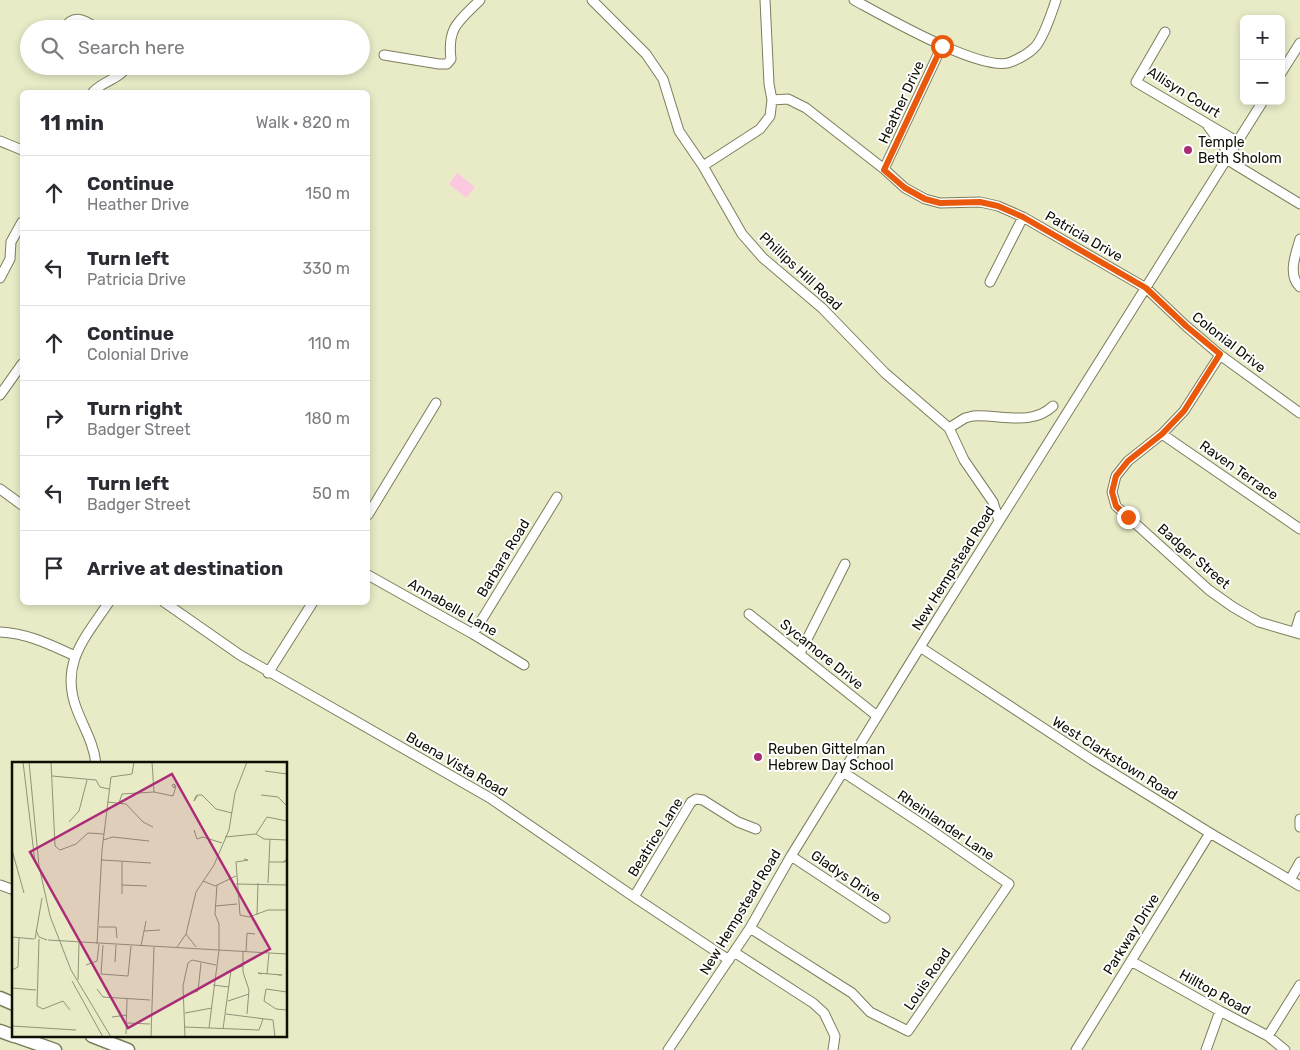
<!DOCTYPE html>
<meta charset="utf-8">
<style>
:root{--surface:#fff;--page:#f7f7f7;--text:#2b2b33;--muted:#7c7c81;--line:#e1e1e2}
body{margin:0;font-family:Rubik,sans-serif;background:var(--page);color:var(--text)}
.controls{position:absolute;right:15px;top:15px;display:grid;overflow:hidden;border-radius:8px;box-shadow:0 2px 8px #0003}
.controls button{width:45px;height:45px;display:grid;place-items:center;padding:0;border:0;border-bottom:1px solid var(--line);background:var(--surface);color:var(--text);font:25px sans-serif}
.stop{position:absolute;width:15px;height:15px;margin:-11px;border:4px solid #ea580c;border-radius:50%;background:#fff}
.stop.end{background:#ea580c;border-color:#fff;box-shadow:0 1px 5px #0008}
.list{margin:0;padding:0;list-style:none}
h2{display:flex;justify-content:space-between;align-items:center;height:65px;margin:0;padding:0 20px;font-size:21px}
h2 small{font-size:16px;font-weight:400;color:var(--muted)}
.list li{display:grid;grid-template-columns:32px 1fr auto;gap:15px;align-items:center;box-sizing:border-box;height:75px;padding:0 20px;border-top:1px solid var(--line)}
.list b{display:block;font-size:19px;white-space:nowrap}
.list p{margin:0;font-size:16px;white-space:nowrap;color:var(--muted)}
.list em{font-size:16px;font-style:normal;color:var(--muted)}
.icon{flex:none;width:28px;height:28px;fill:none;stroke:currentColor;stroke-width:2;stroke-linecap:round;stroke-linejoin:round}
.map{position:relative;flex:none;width:1300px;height:1050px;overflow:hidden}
.search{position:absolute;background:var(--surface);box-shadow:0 2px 8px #0003;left:20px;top:20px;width:350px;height:55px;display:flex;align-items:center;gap:12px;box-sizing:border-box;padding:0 18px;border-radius:28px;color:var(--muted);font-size:19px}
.panel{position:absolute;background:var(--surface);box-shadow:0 2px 8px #0003;left:20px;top:90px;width:350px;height:515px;border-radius:8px}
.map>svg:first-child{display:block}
.grass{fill:#fcc8e0}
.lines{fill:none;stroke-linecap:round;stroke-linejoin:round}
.minor-casing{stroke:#7c7e5d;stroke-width:11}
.highway-casing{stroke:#7c7e5d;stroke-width:15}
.minor{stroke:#fff;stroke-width:9}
.highway{stroke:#fff;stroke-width:12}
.route{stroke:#ea580c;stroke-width:6}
.poi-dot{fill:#ac2b77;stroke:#fff;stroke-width:2}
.labels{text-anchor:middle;stroke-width:4;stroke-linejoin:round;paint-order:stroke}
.street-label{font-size:14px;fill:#0e0e03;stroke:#fff}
.poi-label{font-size:14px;fill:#0e0e03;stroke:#fff;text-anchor:start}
.inset-road{fill:none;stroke:#919378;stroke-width:1}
.view{fill:#ac2b77;fill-opacity:0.15;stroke:#ac2b77;stroke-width:2.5}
.inset-edge{fill:none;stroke:#0e0e03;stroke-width:2.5}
</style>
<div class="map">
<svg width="1300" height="1050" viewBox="0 0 1300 1050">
<rect width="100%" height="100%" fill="#e8ebc6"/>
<!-- grass -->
<path class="grass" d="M457,173L475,187L466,198L449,184Z"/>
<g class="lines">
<!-- minor casing -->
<g class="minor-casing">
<path id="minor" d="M592,0L646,54L663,79L679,131L703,166L742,234L763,258L822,308L885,373L949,428L964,460L993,502L999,521
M854,0C882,15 984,74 1011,62C1018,59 1029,53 1034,48C1043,40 1052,12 1056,0
M74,20L83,29
M64,29C74,12 86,21 98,29
M1165,32L1136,82L1238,142
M384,55L439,64H447L451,59C447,27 459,21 480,0
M1281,73L1300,43
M93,92C104,80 117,81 128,66
M772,100L788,99L806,108L884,169L905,188L925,199L940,203L980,202L998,206L1023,217L1146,288L1186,326L1220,355L1300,413
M1208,126L1222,145L1231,153
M0,141L22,150
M1226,159L1300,204
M703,166L760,129L770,116L772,100L769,84L765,0
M884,169L942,46
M1300,239C1296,253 1287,275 1300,287
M0,278L10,259L11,242L22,222
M990,282L1023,217
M1220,355L1184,411L1162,434L1128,461L1116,476L1112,492L1116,506L1209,590L1233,607L1259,622L1300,634
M0,395L22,364
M949,428L965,418L973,416C1000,414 1031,427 1053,406
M1162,434L1300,529
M0,489L22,505
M368,515L436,403
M368,575L473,634L524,665
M164,602L240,655L490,798L634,897L729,960
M749,614L877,716
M0,632C27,633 51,645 75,656
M1295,632L1300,616
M473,634L557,497
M920,647L1092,760L1210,833L1300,886
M800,653L845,564
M268,673L313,602
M96,764C94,744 84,728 77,710C59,664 85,638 109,602
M1300,819V827
M791,856L885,918
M1290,880L1300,862
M0,885L14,890
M634,897L691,802L696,799L703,800L738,822L756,829
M750,928L852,993L870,1012L908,1031L1009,884L928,828L843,772
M734,952L813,1003L824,1013L835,1036L833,1050
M1131,961L1220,1011L1268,1036L1285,1050
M1268,1036L1300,985
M668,1050L750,928L791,856L920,647L1263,101
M1076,1050L1210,833
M1206,1050L1220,1011"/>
</g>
<!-- highway casing -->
<g class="highway-casing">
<path id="highway" d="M0,998L14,1004
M0,1031L14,1036
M15,1036L55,1050
M92,1036L128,1050"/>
</g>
<!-- minor -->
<use href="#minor" class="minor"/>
<!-- highway -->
<use href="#highway" class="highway"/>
</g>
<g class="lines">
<!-- route -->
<path class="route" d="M942,46L884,170L905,188L925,199L940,203L980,202L998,206L1023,217L1146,288L1186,326L1220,354L1184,411L1162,434L1128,461L1116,476L1112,492L1116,506L1128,517"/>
</g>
<!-- markers -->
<g class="poi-dot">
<circle cx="1188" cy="150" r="5"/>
<circle cx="758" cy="757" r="5"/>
</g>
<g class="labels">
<!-- street labels -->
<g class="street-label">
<text transform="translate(1184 92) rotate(32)" y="5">Allisyn Court</text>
<text transform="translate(901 102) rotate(-65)" y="5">Heather Drive</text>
<text transform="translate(1084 236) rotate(30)" y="5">Patricia Drive</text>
<text transform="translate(801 271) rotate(43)" y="5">Phillips Hill Road</text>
<text transform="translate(1229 342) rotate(38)" y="5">Colonial Drive</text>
<text transform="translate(1239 470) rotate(35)" y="5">Raven Terrace</text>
<text transform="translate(1194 556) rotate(41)" y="5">Badger Street</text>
<text transform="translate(503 558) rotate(-59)" y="5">Barbara Road</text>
<text transform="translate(953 568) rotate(-58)" y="5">New Hempstead Road</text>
<text transform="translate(453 607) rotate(30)" y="5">Annabelle Lane</text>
<text transform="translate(822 654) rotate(39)" y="5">Sycamore Drive</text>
<text transform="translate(1115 758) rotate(32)" y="5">West Clarkstown Road</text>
<text transform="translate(457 764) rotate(30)" y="5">Buena Vista Road</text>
<text transform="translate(946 825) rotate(34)" y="5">Rheinlander Lane</text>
<text transform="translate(655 837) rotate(-58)" y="5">Beatrice Lane</text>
<text transform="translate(846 876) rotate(34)" y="5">Gladys Drive</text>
<text transform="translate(740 912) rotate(-59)" y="5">New Hempstead Road</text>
<text transform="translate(1131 934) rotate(-58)" y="5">Parkway Drive</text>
<text transform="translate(927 979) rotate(-56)" y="5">Louis Road</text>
<text transform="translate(1215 992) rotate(29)" y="5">Hilltop Road</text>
</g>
<!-- poi labels -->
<g class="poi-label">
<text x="1198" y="147">Temple<tspan x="1198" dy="16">Beth Sholom</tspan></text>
<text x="768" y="754">Reuben Gittelman<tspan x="768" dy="16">Hebrew Day School</tspan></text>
</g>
</g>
<!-- overview -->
<g transform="translate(12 762)">
<rect width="275" height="275" fill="#e8ebc6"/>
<path class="inset-road" d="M11,0L23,100M17,0L27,104L38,154L59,208L99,275M39,0L43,84L48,88L64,82L76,71L92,72M140,0L142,30M253,9L275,12M40,14L84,18L88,25L97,27M186,33L182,39L184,34L186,33H190L204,47L220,51M249,33L266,35L275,44M95,40L114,42L131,60L141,65M107,41L110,32L142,30L161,34L164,24L162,22L160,23L162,26L163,23M57,60L67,49L75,18M182,68L185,77L191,75L210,81M244,72L252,77L275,78M213,75L244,72L255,55L275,59M91,78L101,75L137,79M0,88L12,131M232,97L236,98L224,100L228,153L237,155L256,148H275M90,98L139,101M257,100H273L274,98L271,100M191,119L203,124L224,114M256,121L258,77M224,122L275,123M110,123L135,124M110,132V100M204,144L225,142M245,153L246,121M275,156V182M87,165H104L105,176M24,168L27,175L35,178M132,169L148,168M174,172L184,185M0,175L22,177M23,177L30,136M27,177L25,244L31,247L51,239L58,248M36,178L275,192M85,182L90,88L99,15L120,12L122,0M91,183L89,212L116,214L119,184M129,184L134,159M165,185L174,172L184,130L202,103L217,68L223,31L235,0M231,189V210L237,228L235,252M234,190L235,171L243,172M103,200L104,183M74,203L85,199L87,182M0,208L6,205L7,176M250,212L246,211L270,213H266M255,212L257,191M66,218L67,181M60,219L91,275M201,223L217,225M0,226L24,228M85,227L91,235L138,238M275,230L254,227L252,239L264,247L275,248M172,234L186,229L189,201M216,239L237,232M173,251L200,246M214,252L261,258L263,275M100,255L115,253M115,261L138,262M0,264L64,268M173,265L247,268L251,257M197,266L207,188V162L203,152L205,123M211,267L219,208L231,204M114,272L115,237M139,275L142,185M173,275L171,224L176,201L180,198L204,203"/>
<path class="view" d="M160,12L258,187L116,266L18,90Z"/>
<rect width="275" height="275" class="inset-edge"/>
</g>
</svg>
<div class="controls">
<button>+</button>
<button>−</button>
</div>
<div class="stop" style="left:942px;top:46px"></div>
<div class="stop end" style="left:1128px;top:517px"></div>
<div class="search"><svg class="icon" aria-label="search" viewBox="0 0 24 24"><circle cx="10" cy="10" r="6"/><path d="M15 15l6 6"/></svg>Search here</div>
<section class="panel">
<h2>11 min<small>Walk · 820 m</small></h2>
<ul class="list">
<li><svg class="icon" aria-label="ahead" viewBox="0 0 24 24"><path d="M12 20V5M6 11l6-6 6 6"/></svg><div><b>Continue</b><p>Heather Drive</p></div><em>150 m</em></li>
<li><svg class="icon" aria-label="left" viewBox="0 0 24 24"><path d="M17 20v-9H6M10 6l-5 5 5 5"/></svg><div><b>Turn left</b><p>Patricia Drive</p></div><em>330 m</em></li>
<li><svg class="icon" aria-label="ahead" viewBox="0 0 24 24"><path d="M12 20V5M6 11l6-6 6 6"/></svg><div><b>Continue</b><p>Colonial Drive</p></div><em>110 m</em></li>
<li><svg class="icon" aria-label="right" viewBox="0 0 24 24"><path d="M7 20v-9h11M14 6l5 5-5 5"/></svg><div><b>Turn right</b><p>Badger Street</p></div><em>180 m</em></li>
<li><svg class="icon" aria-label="left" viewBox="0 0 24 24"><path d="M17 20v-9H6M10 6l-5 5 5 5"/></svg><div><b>Turn left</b><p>Badger Street</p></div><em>50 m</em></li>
<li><svg class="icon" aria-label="arrive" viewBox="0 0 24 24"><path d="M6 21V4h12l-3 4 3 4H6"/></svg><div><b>Arrive at destination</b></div></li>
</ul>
</section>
</div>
